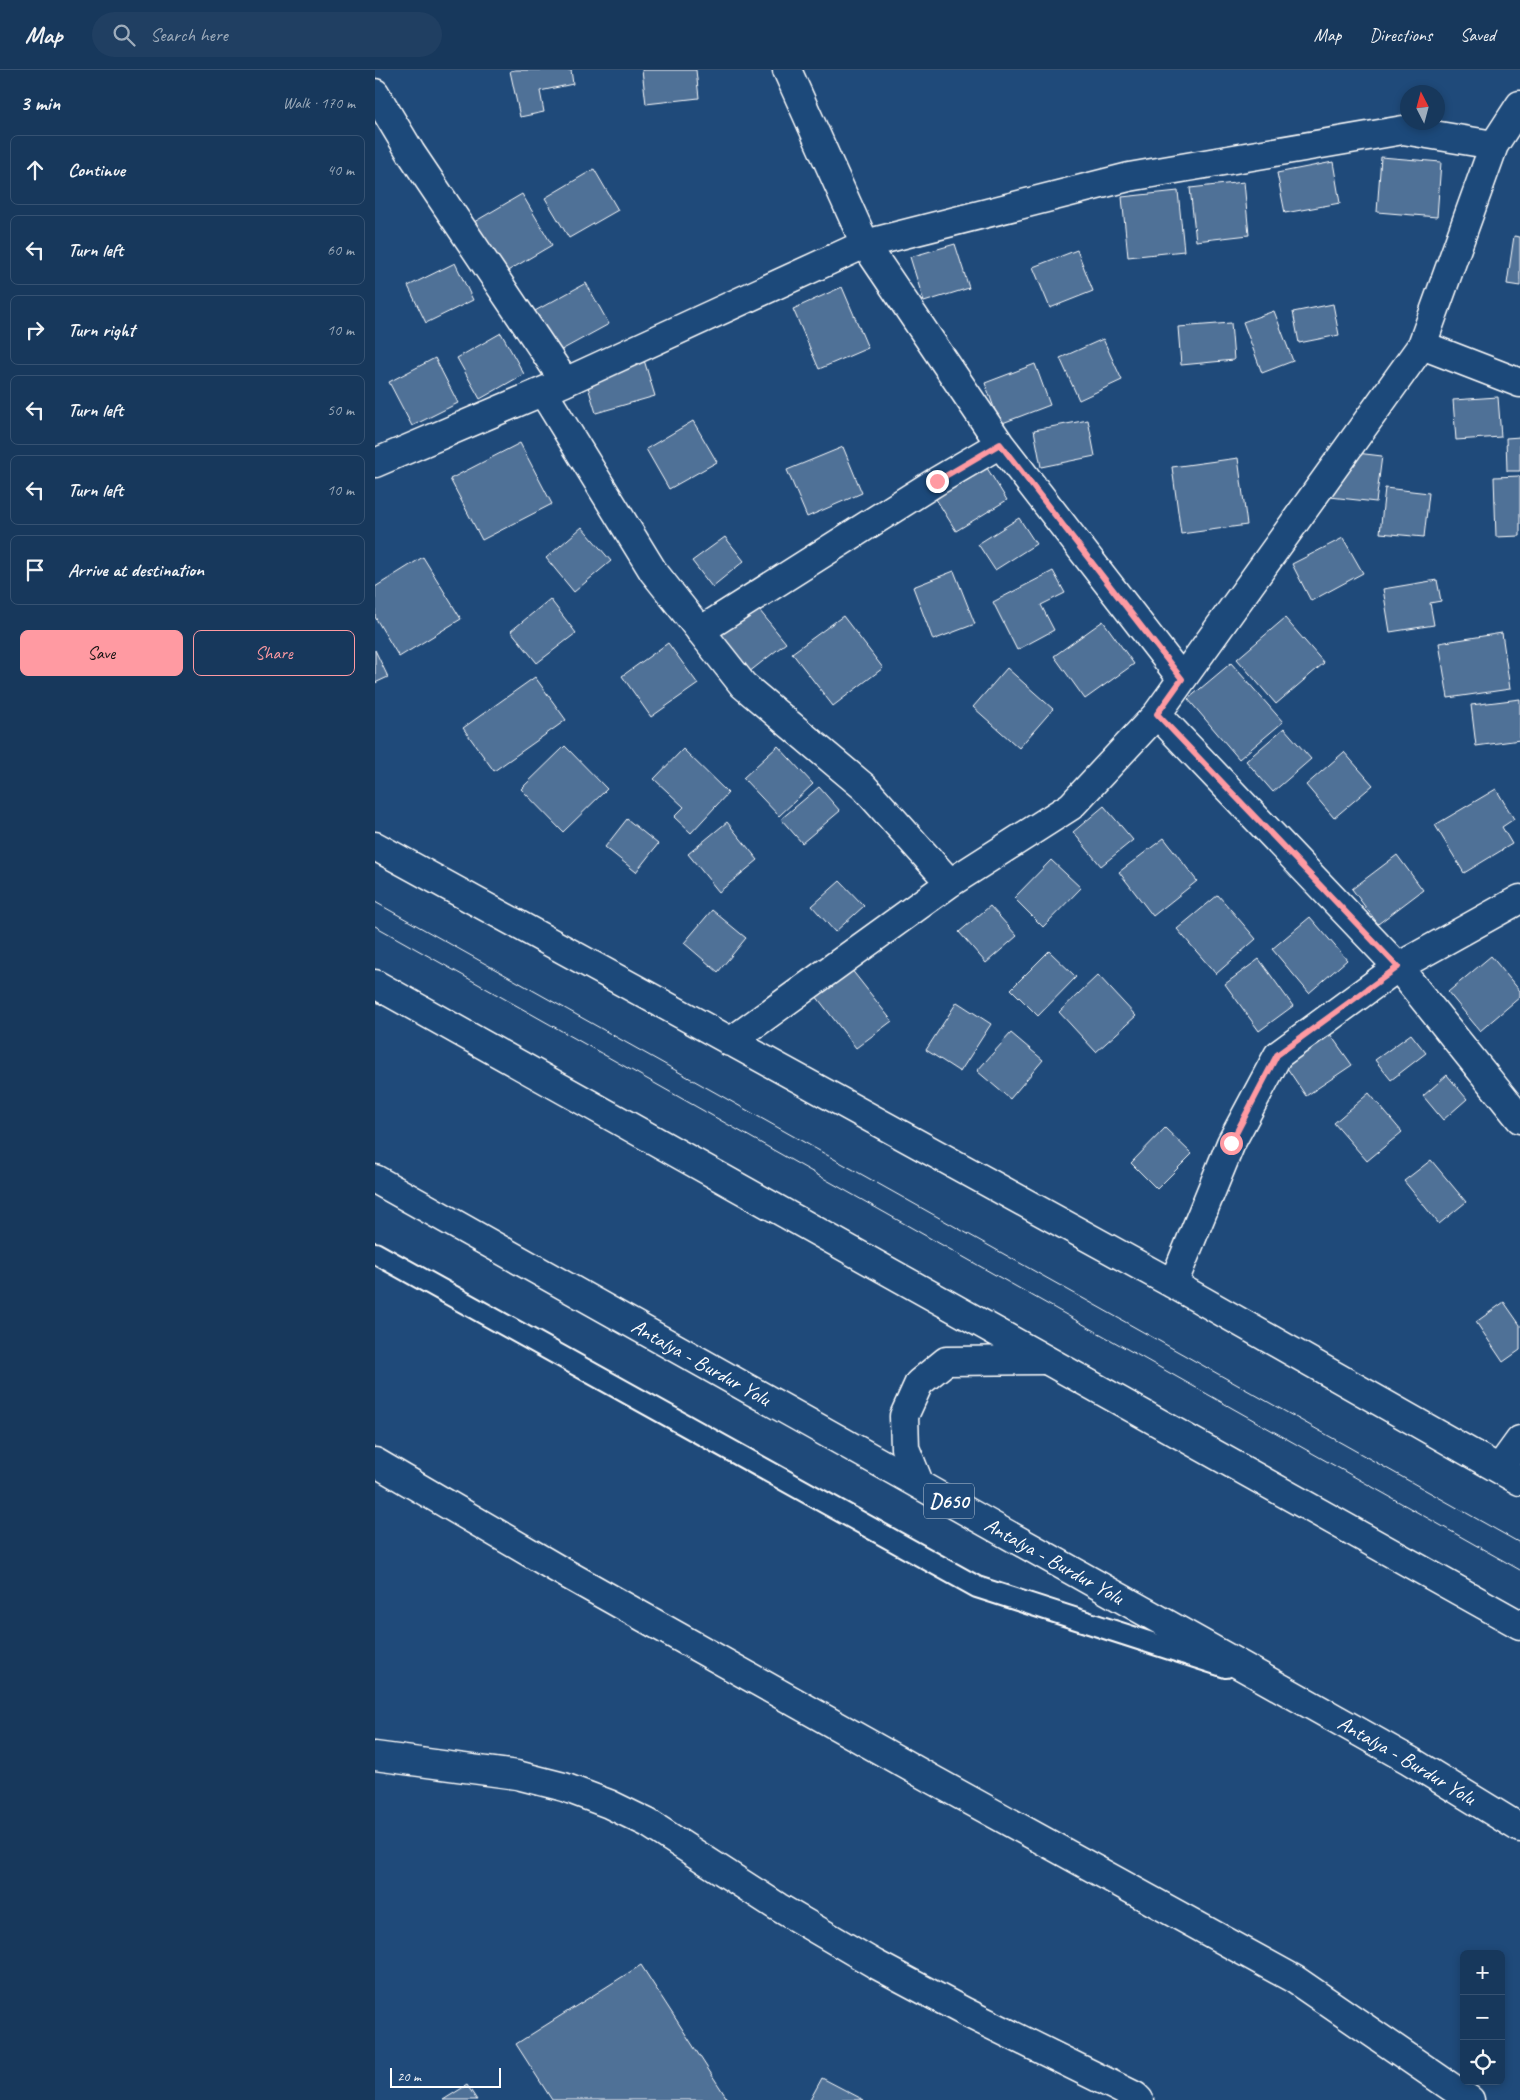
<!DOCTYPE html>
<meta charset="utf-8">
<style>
:root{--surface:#17385c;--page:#203f62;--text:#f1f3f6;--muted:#9eacbb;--line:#365272;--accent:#ff9aa2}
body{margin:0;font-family:Caveat,sans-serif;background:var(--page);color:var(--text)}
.controls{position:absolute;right:15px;bottom:15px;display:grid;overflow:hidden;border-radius:8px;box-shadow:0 2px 8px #0003}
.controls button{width:45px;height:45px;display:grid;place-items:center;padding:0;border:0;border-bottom:1px solid var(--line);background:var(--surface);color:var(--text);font:25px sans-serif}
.compass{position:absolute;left:1025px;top:15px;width:45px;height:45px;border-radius:50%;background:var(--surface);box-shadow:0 2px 8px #0003;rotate:354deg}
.scale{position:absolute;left:15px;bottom:12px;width:111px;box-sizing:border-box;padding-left:5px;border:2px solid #fff;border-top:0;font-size:14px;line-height:18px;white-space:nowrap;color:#fff;-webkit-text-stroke:4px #1f4a7a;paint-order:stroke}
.stop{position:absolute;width:15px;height:15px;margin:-11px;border:4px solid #ff9aa2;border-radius:50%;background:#fff}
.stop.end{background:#ff9aa2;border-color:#fff;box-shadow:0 1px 5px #0008}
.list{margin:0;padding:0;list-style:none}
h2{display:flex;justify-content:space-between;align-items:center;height:65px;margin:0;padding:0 20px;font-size:21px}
h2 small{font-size:16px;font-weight:400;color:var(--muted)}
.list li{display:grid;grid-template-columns:32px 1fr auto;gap:15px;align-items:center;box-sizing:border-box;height:70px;margin:0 10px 10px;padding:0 10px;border:1px solid var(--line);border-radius:8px}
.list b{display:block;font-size:19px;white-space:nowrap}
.list em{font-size:16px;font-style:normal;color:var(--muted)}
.actions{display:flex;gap:10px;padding:15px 20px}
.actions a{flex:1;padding:11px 0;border:1px solid var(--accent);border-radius:8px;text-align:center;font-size:18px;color:var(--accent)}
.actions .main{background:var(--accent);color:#111}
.icon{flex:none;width:28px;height:28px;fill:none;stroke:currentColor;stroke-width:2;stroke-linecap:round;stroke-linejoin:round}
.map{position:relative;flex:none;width:1145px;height:2030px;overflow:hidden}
header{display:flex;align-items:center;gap:30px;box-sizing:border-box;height:70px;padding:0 25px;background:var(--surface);border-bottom:1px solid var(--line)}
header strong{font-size:24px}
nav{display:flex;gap:28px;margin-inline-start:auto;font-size:18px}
.search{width:350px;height:45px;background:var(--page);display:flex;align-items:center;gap:12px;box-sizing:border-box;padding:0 18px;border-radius:28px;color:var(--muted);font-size:19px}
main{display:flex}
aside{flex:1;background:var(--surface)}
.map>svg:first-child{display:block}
.building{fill:#507197;stroke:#fff}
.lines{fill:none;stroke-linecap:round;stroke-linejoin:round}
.lane-casing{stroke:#fff;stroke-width:24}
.street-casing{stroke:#fff;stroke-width:31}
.highway-casing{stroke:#fff;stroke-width:31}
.lane{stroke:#1f4a7a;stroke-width:20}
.street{stroke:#1f4a7a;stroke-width:28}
.highway{stroke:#1f4a7a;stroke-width:28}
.tram{stroke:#fff;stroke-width:1}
.route{stroke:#ff9aa2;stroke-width:6}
.labels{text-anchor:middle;stroke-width:4;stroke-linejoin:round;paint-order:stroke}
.shield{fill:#1f4a7a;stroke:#bcc9d7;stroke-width:1}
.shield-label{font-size:20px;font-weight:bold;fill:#fff}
.street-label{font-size:21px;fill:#fff;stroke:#1f4a7a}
</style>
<header>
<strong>Map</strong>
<div class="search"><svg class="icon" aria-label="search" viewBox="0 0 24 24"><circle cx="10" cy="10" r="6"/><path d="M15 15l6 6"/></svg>Search here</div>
<nav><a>Map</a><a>Directions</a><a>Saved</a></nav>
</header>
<main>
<aside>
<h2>3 min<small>Walk · 170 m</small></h2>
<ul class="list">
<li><svg class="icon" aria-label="ahead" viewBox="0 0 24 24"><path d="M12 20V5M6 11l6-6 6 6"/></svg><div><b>Continue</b></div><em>40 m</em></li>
<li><svg class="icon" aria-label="left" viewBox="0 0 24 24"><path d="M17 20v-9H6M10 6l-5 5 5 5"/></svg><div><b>Turn left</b></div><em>60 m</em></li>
<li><svg class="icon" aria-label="right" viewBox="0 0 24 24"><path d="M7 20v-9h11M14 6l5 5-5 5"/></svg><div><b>Turn right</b></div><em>10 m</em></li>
<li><svg class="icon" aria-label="left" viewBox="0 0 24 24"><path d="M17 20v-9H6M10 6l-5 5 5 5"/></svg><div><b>Turn left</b></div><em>50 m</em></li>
<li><svg class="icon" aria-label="left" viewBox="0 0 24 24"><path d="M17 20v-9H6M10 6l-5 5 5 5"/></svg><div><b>Turn left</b></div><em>10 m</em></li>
<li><svg class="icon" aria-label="arrive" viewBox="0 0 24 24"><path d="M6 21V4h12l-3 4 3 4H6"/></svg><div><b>Arrive at destination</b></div></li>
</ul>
<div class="actions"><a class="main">Save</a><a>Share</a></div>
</aside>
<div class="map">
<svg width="1145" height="2030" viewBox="0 0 1145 2030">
<rect width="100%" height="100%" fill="#1f4a7a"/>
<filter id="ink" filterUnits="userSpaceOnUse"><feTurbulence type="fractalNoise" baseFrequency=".02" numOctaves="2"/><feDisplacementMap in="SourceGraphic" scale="10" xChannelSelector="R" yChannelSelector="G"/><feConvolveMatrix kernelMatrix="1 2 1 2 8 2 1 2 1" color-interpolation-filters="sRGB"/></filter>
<g filter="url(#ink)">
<!-- building -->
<path class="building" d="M140,0H196L198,14L165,21L169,42L145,47L135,1Z
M267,0H321L324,28L271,34Z
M1006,87L1066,92L1062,147L1002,142Z
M958,92L965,133L910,143L902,103Z
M219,99L243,140L194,168L170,128Z
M869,112L874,165L821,171L815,118Z
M803,121L809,181L753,187L747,127Z
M147,124L177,175L124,206L94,155Z
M1139,166L1145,167V216L1132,214Z
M580,174L594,218L549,232L535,187Z
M702,180L718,221L675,238L658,197Z
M80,193L98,230L51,253L33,216Z
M211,213L234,254L181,283L158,242Z
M467,217L493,278L444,299L418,239Z
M958,234L964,265L924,273L918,242Z
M899,241L918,291L887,303L868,252Z
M856,253L859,290L806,295L803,257Z
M126,263L149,304L105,329L82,288Z
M728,269L747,310L704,330L685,288Z
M60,288L83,333L37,356L14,312Z
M269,290L280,326L221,343L210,307Z
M660,294L675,335L625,354L610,313Z
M1123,327L1126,367L1081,370L1078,330Z
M713,350L720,386L666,397L659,360Z
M318,351L342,392L294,419L271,379Z
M1145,367V401H1132L1131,368Z
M145,373L177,434L107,470L75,409Z
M468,377L487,423L432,447L412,400Z
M973,382L1007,386L1001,432L955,427Z
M863,388L872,455L806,464L797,397Z
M607,390L632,430L581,461L556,421Z
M1145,406V466L1121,467L1119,407Z
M1010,418L1054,423L1049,467L1005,463Z
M644,448L661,474L620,500L603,474Z
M207,457L236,491L199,522L171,488Z
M350,467L369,491L337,517L317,491Z
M968,468L988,503L936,531L917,494Z
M48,487L86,549L24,587L0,547V517Z
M579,501L600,554L558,570L538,517Z
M678,501L690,523L666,535L679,560L642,580L618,532Z
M1062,510L1066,531L1055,533L1059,555L1015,562L1008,519Z
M175,529L201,563L162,593L136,561Z
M376,530L411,573L369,606L335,563Z
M468,546L508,598L458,636L417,583Z
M910,548L949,593L901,634L862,589Z
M728,551L759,594L710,629L679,586Z
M1127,563L1135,619L1073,628L1064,573Z
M293,573L323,614L276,647L247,606Z
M0,580L13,607L0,613Z
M856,593L908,652L864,689L813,629Z
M632,598L678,639L644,678L598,637Z
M160,607L191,650L119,701L88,658Z
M1145,629V670L1101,676L1096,635Z
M909,658L936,689L898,722L871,691Z
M190,676L232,719L188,762L146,719Z
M403,676L438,714L404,746L368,708Z
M308,679L353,723L316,763L299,747L309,737L279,709Z
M969,682L998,715L959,748L931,715Z
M444,717L465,741L427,773L406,749Z
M1121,719L1139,749L1127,757L1137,774L1089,803L1060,755Z
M729,736L758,770L726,796L698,762Z
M252,749L283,774L261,802L230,777Z
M352,752L383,790L344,822L313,784Z
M789,768L822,811L778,846L744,802Z
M1022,785L1048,820L1003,854L977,819Z
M676,790L706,818L668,857L639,828Z
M465,811L489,836L460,862L437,836Z
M843,825L881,869L841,904L802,859Z
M615,836L642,866L611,893L584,862Z
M337,840L371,868L343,902L309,873Z
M935,847L972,890L934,923L897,879Z
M674,881L701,907L663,946L636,919Z
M1116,886L1145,921V927L1105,961L1073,922Z
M884,889L918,936L884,961L850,914Z
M476,899L517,951L481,978L441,926Z
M723,905L761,946L721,982L684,942Z
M582,932L616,954L585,1002L551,980Z
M636,963L668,990L635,1029L602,1001Z
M955,964L977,995L931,1026L910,995Z
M1036,964L1051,983L1016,1010L1000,990Z
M1072,1005L1092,1029L1068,1050L1048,1026Z
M994,1023L1027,1062L992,1091L959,1053Z
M790,1058L817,1084L782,1119L756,1093Z
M1056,1090L1091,1132L1064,1154L1029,1111Z
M1129,1232L1145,1255V1280L1128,1292L1101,1252Z
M266,1895L353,2030H177L141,1974Z
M447,2008L489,2030H435Z
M92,2015L102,2030H68Z"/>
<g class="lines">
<!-- lane casing -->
<g class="lane-casing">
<path id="lane" d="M0,1183L602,1517L851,1597"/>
</g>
<!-- street casing -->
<g class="street-casing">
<path id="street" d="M412,0L490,174L625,374L807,609
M0,23L36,83L190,312
M1047,275L1145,313
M168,322L278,501L368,615L489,717L575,813
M0,393L190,312L490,174L754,107L1028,60L1119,75
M325,561L562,411L625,374
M782,644L1023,897L1145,1049
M0,776L798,1214L1145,1411
M355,972L575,813L696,736L782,644L1047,275L1119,75L1145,35
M798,1214L856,1073L903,985L1023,897L1145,829
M0,1392L181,1498L560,1711L919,1909L1095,2030
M1124,1399L1145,1370
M0,1686L142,1705L189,1717L234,1734L273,1753L403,1837L500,1894L590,1942L760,2026L764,2030"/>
</g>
<!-- highway casing -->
<g class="highway-casing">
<g id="highway">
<path d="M0,914L1145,1555"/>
<path id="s1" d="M0,1109L1034,1690L1145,1758"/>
<path d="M545,1415L530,1378L529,1346L544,1313L571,1291L670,1290"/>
</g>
</g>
<!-- lane -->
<use href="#lane" class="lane"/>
<!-- street -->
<use href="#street" class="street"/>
<!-- highway -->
<use href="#highway" class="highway"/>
<!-- tram -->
<path class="tram" d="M0,832L1145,1473
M0,856L1145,1500"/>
</g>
</g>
<g class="lines" filter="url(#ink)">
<!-- route -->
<path class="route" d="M562,411L625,374L807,609L782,644L1023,897L902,985L856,1073"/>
</g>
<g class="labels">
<!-- shield labels -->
<rect class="shield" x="549" y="1413.5" width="50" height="35" rx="4"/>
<g class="shield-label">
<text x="574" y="1438">D650</text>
</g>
<!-- street labels -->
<g class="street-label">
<text dy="7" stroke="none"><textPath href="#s1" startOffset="374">Antalya - Burdur Yolu</textPath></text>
<text dy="7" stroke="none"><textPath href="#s1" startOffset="779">Antalya - Burdur Yolu</textPath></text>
<text dy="7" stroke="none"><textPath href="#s1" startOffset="1184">Antalya - Burdur Yolu</textPath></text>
</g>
</g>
</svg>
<div class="controls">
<button>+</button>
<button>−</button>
<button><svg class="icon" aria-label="locate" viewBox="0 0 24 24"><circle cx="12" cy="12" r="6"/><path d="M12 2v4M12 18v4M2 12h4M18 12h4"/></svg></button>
</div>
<svg class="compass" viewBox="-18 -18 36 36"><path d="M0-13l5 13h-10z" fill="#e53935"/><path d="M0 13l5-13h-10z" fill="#9eacbb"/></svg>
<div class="scale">20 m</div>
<div class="stop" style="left:856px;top:1073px"></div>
<div class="stop end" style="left:562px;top:411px"></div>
</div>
</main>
